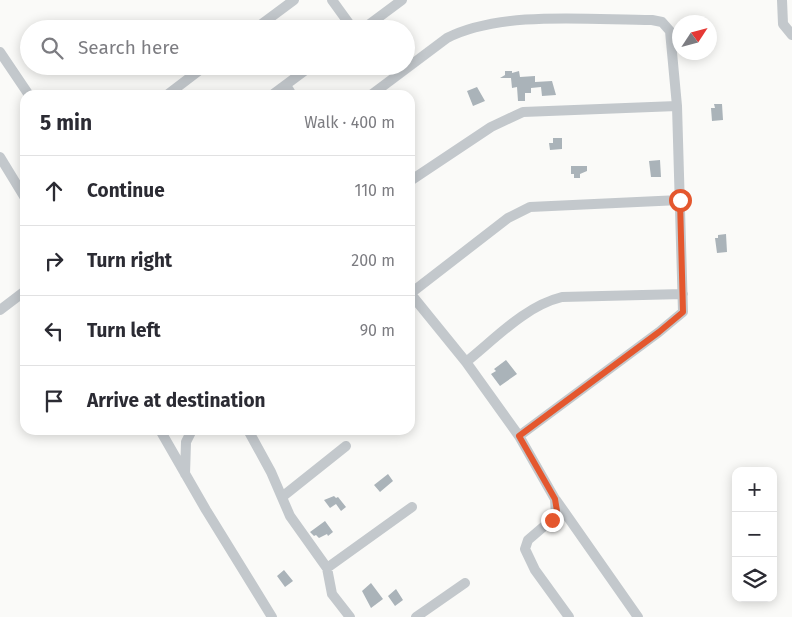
<!DOCTYPE html>
<meta charset="utf-8">
<style>
:root{--surface:#fff;--page:#f7f7f7;--text:#2b2b33;--muted:#7c7c81;--line:#e1e1e2}
body{margin:0;font-family:"Fira Sans",sans-serif;background:var(--page);color:var(--text)}
.controls{position:absolute;right:15px;bottom:15px;display:grid;overflow:hidden;border-radius:10px;box-shadow:0 2px 12px #0003}
.controls button{width:45px;height:45px;display:grid;place-items:center;padding:0;border:0;border-bottom:1px solid var(--line);background:var(--surface);color:var(--text);font:25px sans-serif}
.compass{position:absolute;left:672px;top:15px;width:45px;height:45px;border-radius:50%;background:var(--surface);box-shadow:0 2px 12px #0003;rotate:54deg}
.stop{position:absolute;width:15px;height:15px;margin:-11px;border:4px solid #e4572e;border-radius:50%;background:#fff}
.stop.end{background:#e4572e;border-color:#fff;box-shadow:0 1px 5px #0008}
.list{margin:0;padding:0;list-style:none}
h2{display:flex;justify-content:space-between;align-items:center;height:65px;margin:0;padding:0 20px;font-size:21px}
h2 small{font-size:16px;font-weight:400;color:var(--muted)}
.list li{display:grid;grid-template-columns:32px 1fr auto;gap:15px;align-items:center;box-sizing:border-box;height:70px;padding:0 20px;border-top:1px solid var(--line)}
.list b{display:block;font-size:19px;white-space:nowrap}
.list em{font-size:16px;font-style:normal;color:var(--muted)}
.icon{flex:none;width:28px;height:28px;fill:none;stroke:currentColor;stroke-width:2;stroke-linecap:round;stroke-linejoin:round}
.map{position:relative;flex:none;width:792px;height:617px;overflow:hidden}
.search{position:absolute;background:var(--surface);box-shadow:0 2px 12px #0003;left:20px;top:20px;width:395px;height:55px;display:flex;align-items:center;gap:12px;box-sizing:border-box;padding:0 18px;border-radius:28px;color:var(--muted);font-size:19px}
.panel{position:absolute;background:var(--surface);box-shadow:0 2px 12px #0003;left:20px;top:90px;width:395px;height:345px;border-radius:15px}
.map>svg:first-child{display:block}
.building{fill:#aab3b9}
.lines{fill:none;stroke-linecap:round;stroke-linejoin:round}
.minor{stroke:#c3c8cc;stroke-width:10}
.route{stroke:#e4572e;stroke-width:6}
</style>
<div class="map">
<svg width="792" height="617" viewBox="0 0 792 617">
<rect width="100%" height="100%" fill="#fafaf8"/>
<!-- building -->
<path class="building" d="M505,71H512V73L519,71L520,77L535,76V82L552,81L556,95L542,96L541,87L531,88V93H525V101H518L517,87L512,88L511,78H500L505,75Z
M477,87L485,101L473,106L467,91Z
M714,104H722L723,120L712,121L711,108H715Z
M553,138H562V149L550,150L549,143H553Z
M660,160L661,177H651L649,161Z
M571,166H587V171L580,174V178H574V174H571Z
M726,234L727,252L717,253L715,238H718V235Z
M506,360L517,374L500,386L491,374L496,371L494,369Z
M388,474L393,481L380,492L374,485Z
M334,496L336,498L338,497L346,507L341,511L336,504L330,508L324,500Z
M325,521L333,532L328,536L327,534L319,538L316,535L314,536L310,532Z
M284,570L293,581L285,587L277,576Z
M371,583L383,599L371,608L362,591Z
M396,589L403,600L395,606L388,596Z"/>
<g class="lines">
<!-- minor -->
<path class="minor" d="M332,0L353,29
M782,0L783,24L792,35
M255,29L294,0
M363,29L402,0
M0,52L29,95
M286,85L292,95
M167,95L205,66
M272,95L311,66
M371,95L447,38C502,10 591,20 652,20L662,22L670,31L677,106L683,312L659,332L519,436
M0,157L25,198
M410,181L491,127L523,112L677,106
M410,293L466,362L519,436L555,499L556,516L528,540L525,549L535,570L569,617
M411,293L508,218L530,207L680,200
M0,310L25,291
M466,362C495,339 525,306 562,297L683,294
M160,430L206,510L272,617
M248,430L271,472L290,516L327,568L332,594L350,617
M185,474L186,442L192,430
M282,497L346,446
M556,500L638,617
M327,568L412,507
M416,617L465,583"/>
</g>
<g class="lines">
<!-- route -->
<path class="route" d="M552,520L557,511L555,499L519,436L659,332L683,312L680,200"/>
</g>
</svg>
<div class="controls">
<button>+</button>
<button>−</button>
<button><svg class="icon" aria-label="layers" viewBox="0 0 24 24"><path d="M12 4l9 5-9 5-9-5zM3 14l9 5 9-5"/></svg></button>
</div>
<svg class="compass" viewBox="-18 -18 36 36"><path d="M0-13l5 13h-10z" fill="#e53935"/><path d="M0 13l5-13h-10z" fill="#7c7c81"/></svg>
<div class="stop" style="left:680px;top:200px"></div>
<div class="stop end" style="left:552px;top:520px"></div>
<div class="search"><svg class="icon" aria-label="search" viewBox="0 0 24 24"><circle cx="10" cy="10" r="6"/><path d="M15 15l6 6"/></svg>Search here</div>
<section class="panel">
<h2>5 min<small>Walk · 400 m</small></h2>
<ul class="list">
<li><svg class="icon" aria-label="ahead" viewBox="0 0 24 24"><path d="M12 20V5M6 11l6-6 6 6"/></svg><div><b>Continue</b></div><em>110 m</em></li>
<li><svg class="icon" aria-label="right" viewBox="0 0 24 24"><path d="M7 20v-9h11M14 6l5 5-5 5"/></svg><div><b>Turn right</b></div><em>200 m</em></li>
<li><svg class="icon" aria-label="left" viewBox="0 0 24 24"><path d="M17 20v-9H6M10 6l-5 5 5 5"/></svg><div><b>Turn left</b></div><em>90 m</em></li>
<li><svg class="icon" aria-label="arrive" viewBox="0 0 24 24"><path d="M6 21V4h12l-3 4 3 4H6"/></svg><div><b>Arrive at destination</b></div></li>
</ul>
</section>
</div>
